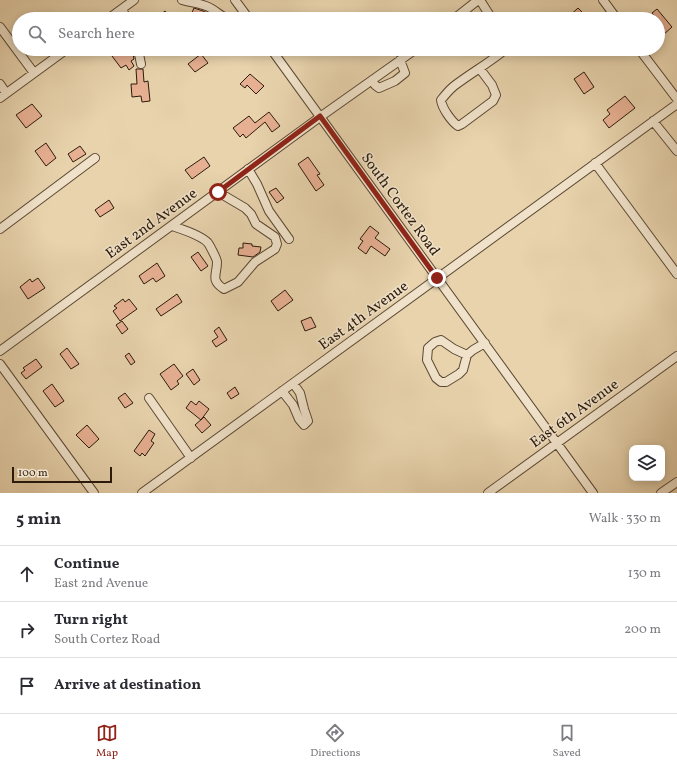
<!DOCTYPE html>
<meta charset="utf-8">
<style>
:root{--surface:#fff;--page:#f7f7f7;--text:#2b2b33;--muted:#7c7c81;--line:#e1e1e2;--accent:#8f2418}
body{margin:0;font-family:Vollkorn,serif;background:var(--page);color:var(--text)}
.controls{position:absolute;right:12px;bottom:12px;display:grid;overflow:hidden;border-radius:8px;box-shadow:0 2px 10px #0003}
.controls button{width:36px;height:36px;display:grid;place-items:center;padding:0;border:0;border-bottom:1px solid var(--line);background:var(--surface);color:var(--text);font:20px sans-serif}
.scale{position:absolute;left:12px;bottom:10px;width:100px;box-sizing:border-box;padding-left:4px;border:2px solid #2c1b0a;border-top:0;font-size:11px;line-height:14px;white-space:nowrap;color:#2c1b0a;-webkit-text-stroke:3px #f0e2ca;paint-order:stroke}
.stop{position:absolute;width:12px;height:12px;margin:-9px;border:3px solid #8f2418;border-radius:50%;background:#fff}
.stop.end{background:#8f2418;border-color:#fff;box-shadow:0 1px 4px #0008}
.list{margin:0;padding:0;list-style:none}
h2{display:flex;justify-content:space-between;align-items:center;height:52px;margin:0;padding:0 16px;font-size:17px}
h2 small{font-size:13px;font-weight:400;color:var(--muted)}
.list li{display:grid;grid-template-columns:26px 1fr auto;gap:12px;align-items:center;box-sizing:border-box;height:56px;padding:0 16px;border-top:1px solid var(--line)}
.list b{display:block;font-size:15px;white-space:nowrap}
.list p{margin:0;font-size:13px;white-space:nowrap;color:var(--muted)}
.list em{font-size:13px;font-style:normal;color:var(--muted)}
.icon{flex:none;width:22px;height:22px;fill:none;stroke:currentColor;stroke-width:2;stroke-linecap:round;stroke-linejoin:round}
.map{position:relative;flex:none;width:677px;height:493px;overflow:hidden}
.search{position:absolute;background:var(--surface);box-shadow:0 2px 10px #0003;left:12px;right:12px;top:12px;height:44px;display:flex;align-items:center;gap:10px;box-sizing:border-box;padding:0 14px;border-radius:22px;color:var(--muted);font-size:15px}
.sheet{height:220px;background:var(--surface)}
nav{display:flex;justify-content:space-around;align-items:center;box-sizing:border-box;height:56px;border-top:1px solid var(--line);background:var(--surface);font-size:11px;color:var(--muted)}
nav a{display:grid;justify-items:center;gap:2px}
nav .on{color:var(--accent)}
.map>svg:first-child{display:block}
.building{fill:#e7b093;stroke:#2c1b0a}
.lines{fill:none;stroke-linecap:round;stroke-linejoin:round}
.minor-casing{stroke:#5b4933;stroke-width:10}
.minor{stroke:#f0e2ca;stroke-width:8}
.route{stroke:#8f2418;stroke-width:5}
.labels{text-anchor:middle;stroke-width:3;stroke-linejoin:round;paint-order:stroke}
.street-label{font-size:15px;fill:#2c1b0a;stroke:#f0e2ca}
</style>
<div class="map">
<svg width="677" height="493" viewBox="0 0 677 493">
<rect width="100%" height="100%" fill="#e8d3ad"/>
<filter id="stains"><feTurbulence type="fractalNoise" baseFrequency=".005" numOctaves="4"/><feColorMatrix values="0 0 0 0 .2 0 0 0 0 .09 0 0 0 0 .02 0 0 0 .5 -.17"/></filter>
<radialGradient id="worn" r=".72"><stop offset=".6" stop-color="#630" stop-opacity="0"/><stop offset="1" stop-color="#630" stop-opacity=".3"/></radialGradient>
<!-- building -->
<path class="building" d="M194,8L203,11L209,14L207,19H189Z
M578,8L589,19H566Z
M657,9L672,27L663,35L658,28V19H650L654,16L652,13Z
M165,11L171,19H155Z
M121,49H130L133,54L134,59L131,61L134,66L129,70L126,65L121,68L112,56Z
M201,54L208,63L195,72L188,64Z
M136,69H143L144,82L148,81L150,101L142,102L141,96L132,97L131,84H137Z
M584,72L594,87L584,94L574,79Z
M250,74L264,86L256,94L247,85L245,88L240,84Z
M625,96L635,108L609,128L603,120L610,114L607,110Z
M32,104L42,116L26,128L16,115Z
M269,112L280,126L272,132L265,122L246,138L243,134L240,137L233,128L249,116L255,123Z
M46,143L56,158L46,166L35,151Z
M80,146L86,154L73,162L68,154Z
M204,157L210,166L192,179L185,170Z
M308,157L320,174L317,175L324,185L316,191L298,164Z
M276,188L284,198L277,203L269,192Z
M109,200L114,208L100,217L95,210Z
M370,226L379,233L375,238L390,249L385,256L371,246L366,254L358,248L363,241L360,239Z
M243,243L252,244V246L261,247L260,252L253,257L238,255L239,248H243Z
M198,252L208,266L201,271L191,257Z
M157,263L165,276L156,282L153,278L144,284L139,276Z
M38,278L45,288L28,299L20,287L30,279L32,282Z
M285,290L293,300L278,311L271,301Z
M177,294L182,302L161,316L156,309Z
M123,299L125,302L129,299L137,309L120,321L113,311L117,308L114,306Z
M311,317L316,327L305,331L301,321Z
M122,321L128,329L122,334L116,325Z
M219,327L227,340L216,347L212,341L218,337L214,331Z
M67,348L79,364L71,369L60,354Z
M129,353L135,362L131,365L125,356Z
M36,359L42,367L26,379L21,373L25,370L23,368Z
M174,364L183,376L177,381L179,384L171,390L160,374Z
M193,369L200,380L194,385L186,374Z
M52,384L64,401L55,407L43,391Z
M235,387L239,394L231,399L227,393Z
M125,393L133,403L125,408L118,398Z
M191,401L196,405L199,401L209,409L201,420L186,408Z
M204,417L211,425L202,433L195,425Z
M87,425L99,439L89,448L76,435Z
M149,430L155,434L151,441L154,443L145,456L142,453L140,456L134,451Z"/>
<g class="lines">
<!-- minor casing -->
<g class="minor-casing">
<path id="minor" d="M182,0C192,3 203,3 212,9C219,13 221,17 229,19
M235,0L249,19
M480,0L492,19
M603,0L617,19
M122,9L127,19
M108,19L134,0
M454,19L478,0
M0,27L34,73
M138,49L141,64
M271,49L593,493
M639,49L677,99
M480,69L492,85L496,95L493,101L462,124L458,126C451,121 442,108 441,100C445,95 449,90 454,86C471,73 489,63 506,49
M372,80L375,85L379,88L395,81L405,73L400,60
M0,84L6,93
M0,98L67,49
M653,121L677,151
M595,163L677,274
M248,169L257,184L269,211L289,239
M172,226C181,229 201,235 208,243C210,246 217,259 217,262C217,275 210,280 224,289L238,282L255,262L275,249L277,244L275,237L256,224L251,214L245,208L218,192
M0,229L95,158
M0,351L320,117L416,49
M467,355L454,349L441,340L435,342L428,348L427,360L436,378L441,382H446L459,374L463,370L467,355L473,350L485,343
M0,364L94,493
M282,391L293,405L299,419L304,425L308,421L304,409L300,393L293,383
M149,398L191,458
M142,493L677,104
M488,493L677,356
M661,493L677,482"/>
</g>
<!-- minor -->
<use href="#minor" class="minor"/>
</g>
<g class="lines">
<!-- route -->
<path class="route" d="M218,192L320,116L437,278"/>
</g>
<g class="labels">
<!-- street labels -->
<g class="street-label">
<text transform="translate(401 204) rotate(54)" y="5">South Cortez Road</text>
<text transform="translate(151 223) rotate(-36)" y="5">East 2nd Avenue</text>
<text transform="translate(363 315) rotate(-36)" y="5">East 4th Avenue</text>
<text transform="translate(574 413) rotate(-36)" y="5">East 6th Avenue</text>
</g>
</g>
<rect width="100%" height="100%" filter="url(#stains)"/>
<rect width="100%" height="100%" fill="url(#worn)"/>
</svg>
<div class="controls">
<button><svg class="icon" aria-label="layers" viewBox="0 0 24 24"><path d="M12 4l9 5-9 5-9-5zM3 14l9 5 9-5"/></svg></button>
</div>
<div class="scale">100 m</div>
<div class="stop" style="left:218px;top:192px"></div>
<div class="stop end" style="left:437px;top:278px"></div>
<div class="search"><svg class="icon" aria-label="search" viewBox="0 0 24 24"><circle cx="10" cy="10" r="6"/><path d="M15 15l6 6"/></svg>Search here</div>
</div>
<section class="sheet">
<h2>5 min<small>Walk · 330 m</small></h2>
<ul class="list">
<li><svg class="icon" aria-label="ahead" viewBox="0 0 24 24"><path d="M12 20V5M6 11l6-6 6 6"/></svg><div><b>Continue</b><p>East 2nd Avenue</p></div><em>130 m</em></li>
<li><svg class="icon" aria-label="right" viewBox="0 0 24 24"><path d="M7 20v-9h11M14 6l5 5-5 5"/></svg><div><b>Turn right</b><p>South Cortez Road</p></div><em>200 m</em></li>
<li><svg class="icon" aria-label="arrive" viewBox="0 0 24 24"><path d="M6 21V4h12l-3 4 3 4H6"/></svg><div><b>Arrive at destination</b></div></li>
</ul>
</section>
<nav>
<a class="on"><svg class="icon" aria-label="map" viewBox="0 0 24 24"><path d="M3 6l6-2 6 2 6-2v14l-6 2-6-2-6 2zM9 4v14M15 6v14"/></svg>Map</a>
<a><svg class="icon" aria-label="directions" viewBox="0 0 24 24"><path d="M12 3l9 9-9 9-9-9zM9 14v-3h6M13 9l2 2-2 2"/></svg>Directions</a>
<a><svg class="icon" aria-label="saved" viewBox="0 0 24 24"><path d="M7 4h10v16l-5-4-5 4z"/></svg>Saved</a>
</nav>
